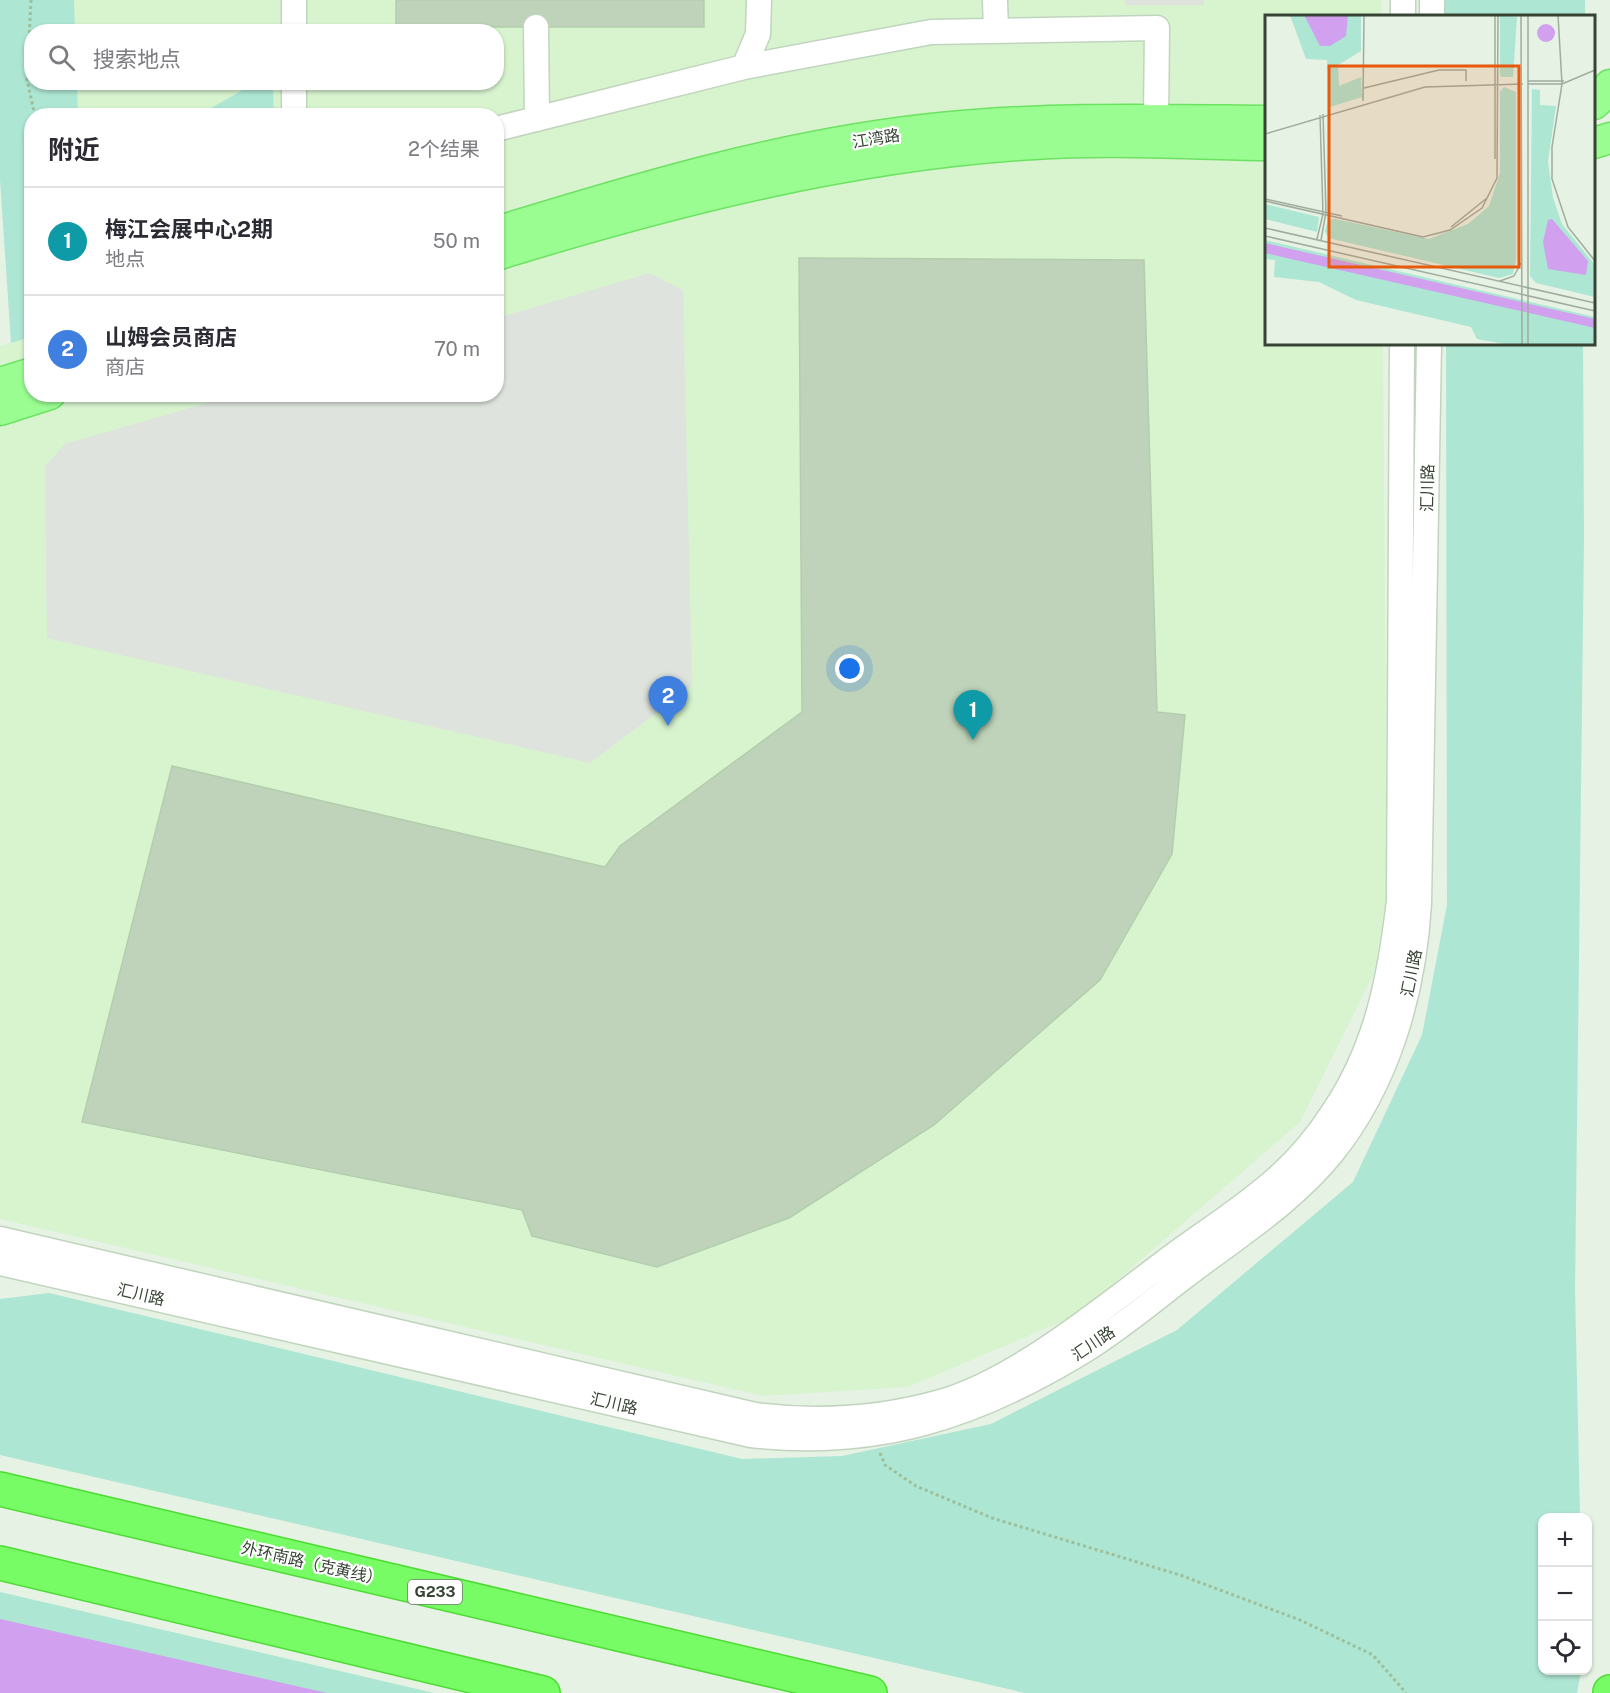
<!DOCTYPE html>
<html lang="zh">
<meta charset="utf-8">
<style>
:root{--surface:#fff;--page:#f2f2f3;--text:#2b2b33;--muted:#7c7c81;--line:#e1e1e2;--accent:#628726}
body{margin:0;font-family:"Public Sans","Noto Sans SC",sans-serif;background:var(--page);color:var(--text)}
.controls{position:absolute;right:18px;bottom:18px;display:grid;overflow:hidden;border-radius:12px;box-shadow:0 2px 4px #0004}
.controls button{width:54px;height:54px;display:grid;place-items:center;padding:0;border:0;border-bottom:2px solid var(--line);background:var(--surface);color:var(--text);font:30px sans-serif}
.you{position:absolute;left:850px;top:669px;width:21px;height:21px;margin:-15px;border:4px solid #fff;border-radius:50%;background:#1a73e8;box-shadow:0 0 0 9px #1a73e833}
.badge{display:grid;place-items:center;width:39px;height:39px;border-radius:50%;background:var(--accent);color:#fff;font-size:20px;font-weight:700}
.pin{position:absolute;translate:-50% -50px;filter:drop-shadow(0 2px 3px #0008)}
.pin::after{content:'';position:absolute;top:32px;width:21px;height:18px;background:inherit;clip-path:polygon(0 0,100% 0,50% 100%)}
.list{margin:0;padding:0;list-style:none}
h2{display:flex;justify-content:space-between;align-items:center;height:78px;margin:0;padding:0 24px;font-size:26px}
h2 small{font-size:20px;font-weight:400;color:var(--muted)}
.list li{display:grid;grid-template-columns:39px 1fr auto;gap:18px;align-items:center;box-sizing:border-box;height:108px;padding:0 24px;border-top:2px solid var(--line)}
.list b{display:block;font-size:22px;white-space:nowrap}
.list p{margin:0;font-size:20px;white-space:nowrap;color:var(--muted)}
.list em{font-size:20px;font-style:normal;color:var(--muted)}
.icon{flex:none;width:33px;height:33px;fill:none;stroke:currentColor;stroke-width:2;stroke-linecap:round;stroke-linejoin:round}
.map{position:relative;flex:none;width:1610px;height:1693px;overflow:hidden}
.search{position:absolute;background:var(--surface);box-shadow:0 2px 4px #0004;left:24px;top:24px;width:480px;height:66px;display:flex;align-items:center;gap:15px;box-sizing:border-box;padding:0 21px;border-radius:24px;color:var(--muted);font-size:22px}
.panel{position:absolute;background:var(--surface);box-shadow:0 2px 4px #0004;left:24px;top:108px;width:480px;height:294px;border-radius:24px}
.map>svg:first-child{display:block}
.commercial{fill:#d7f4cf}
.green{fill:#ade6d3}
.parking{fill:#dee3dd}
.water{fill:#d1a0ef}
.building{fill:#bed3ba;stroke:#b3cead;stroke-width:1.5}
.lines{fill:none;stroke-linecap:round;stroke-linejoin:round}
.minor-casing{stroke:#c1d5be;stroke-width:27}
.major-casing{stroke:#6de262;stroke-width:33}
.highway-casing{stroke:#4fdb35;stroke-width:36}
.path{stroke:#9ebf98;stroke-width:3;stroke-dasharray:3 3;stroke-linecap:butt}
.minor{stroke:#fff;stroke-width:24}
.major{stroke:#9afd92;stroke-width:30}
.highway{stroke:#77fc65;stroke-width:33}
.labels{text-anchor:middle;stroke-width:4.5;stroke-linejoin:round;paint-order:stroke}
.shield{fill:#fff;stroke:#737c71;stroke-width:1.5}
.shield-label{font-size:15px;font-weight:bold;fill:#374434}
.street-label{font-size:16px;fill:#374434;stroke:#fff}
.inset-road{fill:none;stroke:#9fac9e;stroke-width:1.5}
.view{fill:#e8590c;fill-opacity:0.15;stroke:#e8590c;stroke-width:3}
.inset-edge{fill:none;stroke:#374434;stroke-width:3}
</style>
<div class="map">
<svg width="1610" height="1693" viewBox="0 0 1610 1693">
<rect width="100%" height="100%" fill="#e5f2e4"/>
<!-- commercial -->
<path class="commercial" d="M74,0H1381V16H1266V344H1383L1387,896L1374,973L1300,1122L1077,1315L908,1387L763,1396L0,1219V346L31,337L32,394H496V116L274,115L273,90L262,83L496,82V32L75,31Z
M77,83H257L199,116L78,115Z"/>
<!-- green -->
<path class="green" d="M0,0H74L75,31L32,32V82L77,83L78,115L32,116L31,337L11,343L0,179Z
M1442,0H1585V16H1442Z
M257,82L262,83L273,89L274,115H199Z
M1446,344H1583L1584,537L1575,1290L1580,1517L1542,1518V1670L1581,1671L1577,1693H1025L0,1455V1299L49,1293L742,1459L842,1456L991,1424L1177,1330L1353,1182L1422,1035L1447,905Z
M0,1592L434,1693H0Z"/>
<!-- parking -->
<path class="parking" d="M1125,0H1204V5H1125Z
M650,273L683,290L692,686L590,763L47,638L45,466L65,444L235,395L496,394L497,318Z"/>
<!-- water -->
<path class="water" d="M0,1619L327,1693H0Z"/>
<!-- building -->
<path class="building" d="M396,0H704V27H396Z
M799,258L1144,260L1157,712L1185,715L1172,854L1100,980L934,1125L789,1218L657,1267L532,1236L522,1210L82,1122L172,766L605,867L620,846L802,712Z"/>
<g class="lines">
<!-- minor casing -->
<g class="minor-casing">
<path id="minor" d="M995,0L996,31
M1432,0V16
M1403,16V0
M536,27L537,119
M294,32V0
M744,67L758,34L759,0
M294,116V82
M496,129L744,67L931,32L1157,28L1156,120
M0,1239L755,1415C819,1423 882,1419 944,1401C1019,1378 1103,1308 1166,1261C1202,1234 1241,1210 1275,1180C1297,1161 1318,1136 1334,1111C1377,1047 1390,977 1399,901L1402,344
M0,1263L751,1435C877,1449 975,1417 1082,1352C1120,1329 1156,1298 1192,1271C1241,1234 1293,1201 1332,1153C1388,1083 1414,992 1419,903L1429,344"/>
</g>
<!-- major casing -->
<g class="major-casing">
<path id="major" d="M1594,104L1604,95L1610,85
M1594,143L1610,138
M496,232C642,187 789,143 941,128C1049,117 1158,120 1266,121
M496,255C672,201 850,155 1034,144C1111,139 1189,144 1266,145
M0,383L32,373
M0,410L50,394"/>
</g>
<!-- highway casing -->
<g class="highway-casing">
<path id="highway" d="M0,1489L870,1693
M0,1563L543,1693
M1610,1693V1692"/>
</g>
<!-- path -->
<path class="path" d="M31,0L27,80L35,116
M880,1453L885,1465L916,1486L992,1518L1180,1575L1300,1620L1373,1655L1406,1693"/>
<!-- minor -->
<use href="#minor" class="minor"/>
<!-- major -->
<use href="#major" class="major"/>
<!-- highway -->
<use href="#highway" class="highway"/>
</g>
<g class="labels">
<!-- shield labels -->
<rect class="shield" x="408" y="1580" width="54" height="24" rx="4.5"/>
<g class="shield-label">
<text x="435" y="1597">G233</text>
</g>
<!-- street labels -->
<g class="street-label">
<text transform="translate(876 138) rotate(-9)" y="6">江湾路</text>
<text transform="translate(1427 488) rotate(-89)" y="6">汇川路</text>
<text transform="translate(1411 973) rotate(-79)" y="6">汇川路</text>
<text transform="translate(141 1294) rotate(13)" y="6">汇川路</text>
<text transform="translate(1093 1343) rotate(-34)" y="6">汇川路</text>
<text transform="translate(614 1403) rotate(13)" y="6">汇川路</text>
<text transform="translate(312 1563) rotate(13)" y="6">外环南路（克黄线）</text>
</g>
</g>
<!-- overview -->
<g transform="translate(1265 15)">
<rect width="330" height="330" fill="#e5f2e4"/>
<path d="M25,0H96V36L73,50L74,71L96,62L97,82L65,92L62,45L41,44ZM235,0L252,2L248,62H236L235,59ZM239,72L251,77V245L248,259L234,263L63,223L60,216L63,205L70,204L164,224L203,209L224,191L235,158V77ZM267,74L275,75V90L291,91L283,146L288,183L297,209L330,250V282L271,268L265,261ZM0,189L54,202L52,217L0,204ZM0,225L330,302V330H246L212,324L206,312L91,285L54,267L9,262L10,245L0,244Z" fill="#ade6d3"/>
<path d="M39,0H83L81,21L65,31H55ZM272 18a9 9 0 1 1 18 0a9 9 0 1 1-18 0ZM287,204L323,246L321,260L283,254L278,227L283,205ZM0,228L330,304V313L0,238Z" fill="#d1a0ef"/>
<path class="inset-road" d="M256,0L257,330M293,0L297,69L287,132V164L303,212L330,246M263,66H299M263,69H297L330,55M99,73L174,55H201V66M98,86L99,0M0,119L160,72L258,69M230,144V0M0,184L77,201M0,186L158,222L185,215L217,193L232,163L233,0M186,212L222,183M0,213L330,288M0,221L330,296M52,224L58,199L55,100M56,225L61,197L58,99M235,266L249,261L256,248M263,330V0"/>
<path class="view" d="M64,51H254V252H64Z"/>
<rect width="330" height="330" class="inset-edge"/>
</g>
</svg>
<div class="controls">
<button>+</button>
<button>−</button>
<button><svg class="icon" aria-label="locate" viewBox="0 0 24 24"><circle cx="12" cy="12" r="6"/><path d="M12 2v4M12 18v4M2 12h4M18 12h4"/></svg></button>
</div>
<div class="you"></div>
<div class="pin badge" style="left:973px;top:740px;background:#0f9aa8">1</div>
<div class="pin badge" style="left:668px;top:726px;background:#3f7fe0">2</div>
<div class="search"><svg class="icon" aria-label="search" viewBox="0 0 24 24"><circle cx="10" cy="10" r="6"/><path d="M15 15l6 6"/></svg>搜索地点</div>
<section class="panel">
<h2>附近<small>2个结果</small></h2>
<ul class="list">
<li><span class="badge" style="background:#0f9aa8">1</span><div><b>梅江会展中心2期</b><p>地点</p></div><em>50 m</em></li>
<li><span class="badge" style="background:#3f7fe0">2</span><div><b>山姆会员商店</b><p>商店</p></div><em>70 m</em></li>
</ul>
</section>
</div>
